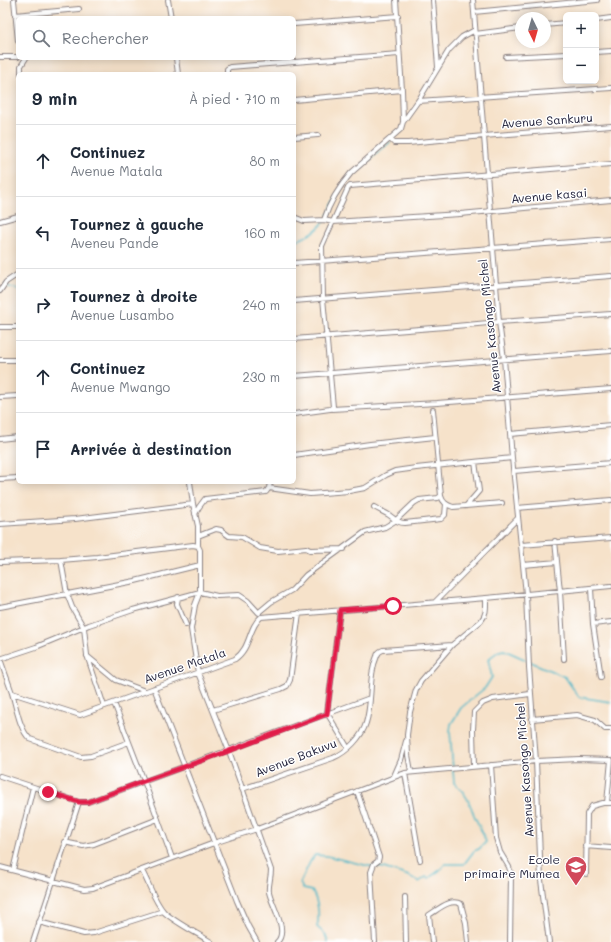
<!DOCTYPE html>
<html lang="fr">
<meta charset="utf-8">
<style>
:root{--surface:#fff;--page:#f2f2f3;--text:#1f2937;--muted:#747a83;--line:#e0e1e3}
body{margin:0;font-family:Mali,sans-serif;background:var(--page);color:var(--text)}
.controls{position:absolute;right:12px;top:12px;display:grid;overflow:hidden;border-radius:6px;box-shadow:0 2px 10px #0003}
.controls button{width:36px;height:36px;display:grid;place-items:center;padding:0;border:0;border-bottom:1px solid var(--line);background:var(--surface);color:var(--text);font:20px sans-serif}
.compass{position:absolute;left:515px;top:12px;width:36px;height:36px;border-radius:50%;background:var(--surface);box-shadow:0 2px 10px #0003;rotate:175deg}
.stop{position:absolute;width:12px;height:12px;margin:-9px;border:3px solid #e11d48;border-radius:50%;background:#fff}
.stop.end{background:#e11d48;border-color:#fff;box-shadow:0 1px 4px #0008}
.list{margin:0;padding:0;list-style:none}
h2{display:flex;justify-content:space-between;align-items:center;height:52px;margin:0;padding:0 16px;font-size:17px}
h2 small{font-size:13px;font-weight:400;color:var(--muted)}
.list li{display:grid;grid-template-columns:26px 1fr auto;gap:12px;align-items:center;box-sizing:border-box;height:72px;padding:0 16px;border-top:1px solid var(--line)}
.list b{display:block;font-size:15px;white-space:nowrap}
.list p{margin:0;font-size:13px;white-space:nowrap;color:var(--muted)}
.list em{font-size:13px;font-style:normal;color:var(--muted)}
.icon{flex:none;width:22px;height:22px;fill:none;stroke:currentColor;stroke-width:2;stroke-linecap:round;stroke-linejoin:round}
.map{position:relative;flex:none;width:611px;height:942px;overflow:hidden}
.search{position:absolute;background:var(--surface);box-shadow:0 2px 10px #0003;left:16px;top:16px;width:280px;height:44px;display:flex;align-items:center;gap:10px;box-sizing:border-box;padding:0 14px;border-radius:6px;color:var(--muted);font-size:15px}
.panel{position:absolute;background:var(--surface);box-shadow:0 2px 10px #0003;left:16px;top:72px;width:280px;height:412px;border-radius:6px}
.map>svg:first-child{display:block}
.lines{fill:none;stroke-linecap:round;stroke-linejoin:round}
.stream{stroke:#4eb9ca;stroke-width:1.5}
.minor-casing{stroke:#8c8282;stroke-width:6}
.minor{stroke:#fff;stroke-width:4}
.route{stroke:#e11d48;stroke-width:5}
.labels{text-anchor:middle;stroke-width:3;stroke-linejoin:round;paint-order:stroke}
.street-label{font-size:12px;fill:#22223b;stroke:#fff}
.poi-label{font-size:12px;fill:#22223b;stroke:#fff;text-anchor:end}
</style>
<div class="map">
<svg width="611" height="942" viewBox="0 0 611 942">
<rect width="100%" height="100%" fill="#fff"/>
<filter id="ink" filterUnits="userSpaceOnUse"><feTurbulence type="fractalNoise" baseFrequency=".025" numOctaves="2"/><feDisplacementMap in="SourceGraphic" scale="8" xChannelSelector="R" yChannelSelector="G"/><feConvolveMatrix kernelMatrix="1 2 1 2 8 2 1 2 1" color-interpolation-filters="sRGB"/></filter>
<filter id="wash" filterUnits="userSpaceOnUse"><feTurbulence type="fractalNoise" baseFrequency=".012" numOctaves="4" result="noise"/><feDisplacementMap in="SourceGraphic" scale="16" xChannelSelector="R" yChannelSelector="G"/><feGaussianBlur stdDeviation="0.9" result="paint"/><feColorMatrix in="noise" values="0 0 0 0 0 0 0 0 0 0 0 0 0 0 0 0 0 1.4 0 .05"/><feComposite in="paint" operator="in"/></filter>
<g filter="url(#wash)">
<rect width="100%" height="100%" fill="#f6e2ca"/>
<g class="lines">
<!-- stream -->
<path class="stream" d="M349,178L390,142
M328,215L340,192
M294,241C306,238 319,230 325,220
M5,284L9,287L18,289
M328,942L325,934L317,927C320,915 318,901 312,891L303,889L300,883L310,862L315,855L327,856L373,867L377,866L409,876L419,882L426,877L429,878L440,870L445,864H464L474,851L479,849L486,842C483,833 478,824 474,815C469,801 466,793 454,783L450,731L451,724L461,708L475,696L485,688L492,677L488,659L499,651L504,650L565,677L579,697L611,702"/>
</g>
</g>
<g filter="url(#ink)">
<g class="lines">
<!-- minor casing -->
<g class="minor-casing">
<path id="minor" d="M14,0L18,41
M168,0L171,18
M396,0L402,90L403,121
M433,0L438,67
M473,0L499,322L504,359L512,458L526,594L529,667L536,761L541,880L549,942
M474,12L597,0
M15,15L79,9
M596,20L611,18
M294,24L398,16
M545,25L566,23
M475,34L521,28
M596,52L611,51
M0,57H18
M506,57L566,54
M176,58L178,74
M21,74V66L26,58
M227,74V69L230,67L399,54
M294,100L402,90
M418,101L611,88
M294,137L318,135
M390,139L394,143H408L484,136L611,126
M294,217L304,221L324,220L333,222L460,214L611,200
M324,220C329,204 340,186 351,173L401,129L403,122L418,101L449,50L462,37L475,30
M0,221L18,216
M294,263L611,239
M0,291L6,282L18,274
M294,301L611,276
M0,327H18
M294,339L445,327L499,322L611,314
M0,360H18
M294,376L611,351
M0,397L18,396
M332,409L437,403L611,389
M294,414L330,409L333,407L323,298L322,246L348,188L350,186L611,164
M510,434L611,425
M0,439L18,437
M294,455L370,444L435,437
M514,471L611,463
M0,479L18,478
M190,482L193,504L198,526V546
M269,488L310,494L349,491L365,488L386,475L395,471L416,468L512,458
M441,496C443,503 447,505 453,507L502,503
M466,506L479,491L475,462
M374,507C379,510 384,512 389,515C395,519 397,523 405,523L441,519L445,515L446,504
M517,508L611,500
M195,514L199,507L205,499L266,492L269,488L270,482
M0,524L75,519L193,504
M198,536L216,529L221,530L229,536L242,537L260,548L278,551L306,548L310,550L344,549
M555,541L560,591L564,659
M521,545L611,538
M61,560L67,594L72,607L84,628L87,655L104,706
M0,562L61,560L97,557L193,545L198,546L200,550V592L195,605L191,629L198,673L229,751L271,870C271,878 268,885 269,892C272,906 289,931 277,942
M523,565L557,562
M591,588L593,624L601,677
M178,597L177,604L186,625
M435,602L518,518
M0,607L135,581L200,565
M340,610L327,713L348,748
M259,612L271,602L292,590L306,575L365,532L385,527L395,521L414,503L419,500L438,498L441,496L433,410
M593,624L611,622
M87,656L116,680L145,691
M0,659L12,693L80,715L235,659C251,648 248,628 261,617L486,598L611,586
M0,659L36,647L89,625L133,610L200,592L217,596L239,595L248,601L259,613
M154,688L237,901L248,926L257,942
M12,693C16,706 20,731 30,739L81,757L91,756L129,742
M114,703L144,781L172,858
M213,710L281,689L287,686L290,680L299,613
M532,719L577,715L595,720L605,729H611
M491,765L496,838L500,852L509,867L511,874L510,942
M474,766L473,730L474,712L483,703L493,699L530,694
M411,771L408,755L407,735L410,712L416,690L421,681L452,645L481,621C487,614 486,607 486,598
M405,773L420,860
M0,776L79,802H88L370,698
M394,776L401,760L406,741
M242,789L333,758C347,752 362,737 366,723C373,701 368,676 377,656C378,652 380,651 383,650L452,645
M357,791L379,857L378,861L374,864L371,872L375,942
M607,803L611,760
M64,842L83,846L94,844L158,819
M585,846L611,848
M0,867L84,889L93,888L214,843L257,829L405,773L536,761L579,759L611,760
M13,870L33,787
M142,871C149,883 154,901 164,912C176,923 197,933 211,942
M586,874L587,814L592,806L603,803H611
M405,897L406,942
M39,922L84,934L94,933L163,911
M33,942L79,802
M432,942L429,915C439,909 450,898 461,904L466,923L468,942"/>
</g>
<!-- minor -->
<use href="#minor" class="minor"/>
</g>
</g>
<g class="lines" filter="url(#ink)">
<!-- route -->
<path class="route" d="M48,792L79,802H88L144,781L229,751L327,714L340,610L393,606"/>
</g>
<!-- icons -->
<defs>
<g id="school-pin" transform="scale(1.15)"><path d="M0 17L-7.5 6A9.5 9.5 0 1 1 7.5 6Z" fill="#d1495b" stroke="#fff"/><path d="M0-5L7-2L0 1L-7-2ZM-4 1L0 2.5L4 1V4Q0 6-4 4Z" fill="#fff"/></g>
</defs>
<g fill-rule="evenodd">
<use href="#school-pin" x="576" y="867"/>
</g>
<g class="labels">
<!-- street labels -->
<g class="street-label">
<text transform="translate(547 121) rotate(-4)" y="4">Avenue Sankuru</text>
<text transform="translate(549 196) rotate(-5)" y="4">Avenue kasai</text>
<text transform="translate(490 326) rotate(-96)" y="4">Avenue Kasongo Michel</text>
<text transform="translate(185 666) rotate(-19)" y="4">Avenue Matala</text>
<text transform="translate(296 758) rotate(-21)" y="4">Avenue Bakuvu</text>
<text transform="translate(525 770) rotate(-94)" y="4">Avenue Kasongo Michel</text>
</g>
<!-- poi labels -->
<g class="poi-label">
<text x="560" y="864">Ecole<tspan x="560" dy="14">primaire Mumea</tspan></text>
</g>
</g>
</svg>
<div class="controls">
<button>+</button>
<button>−</button>
</div>
<svg class="compass" viewBox="-18 -18 36 36"><path d="M0-13l5 13h-10z" fill="#e53935"/><path d="M0 13l5-13h-10z" fill="#747a83"/></svg>
<div class="stop" style="left:393px;top:606px"></div>
<div class="stop end" style="left:48px;top:792px"></div>
<div class="search"><svg class="icon" aria-label="search" viewBox="0 0 24 24"><circle cx="10" cy="10" r="6"/><path d="M15 15l6 6"/></svg>Rechercher</div>
<section class="panel">
<h2>9 min<small>À pied · 710 m</small></h2>
<ul class="list">
<li><svg class="icon" aria-label="ahead" viewBox="0 0 24 24"><path d="M12 20V5M6 11l6-6 6 6"/></svg><div><b>Continuez</b><p>Avenue Matala</p></div><em>80 m</em></li>
<li><svg class="icon" aria-label="left" viewBox="0 0 24 24"><path d="M17 20v-9H6M10 6l-5 5 5 5"/></svg><div><b>Tournez à gauche</b><p>Aveneu Pande</p></div><em>160 m</em></li>
<li><svg class="icon" aria-label="right" viewBox="0 0 24 24"><path d="M7 20v-9h11M14 6l5 5-5 5"/></svg><div><b>Tournez à droite</b><p>Avenue Lusambo</p></div><em>240 m</em></li>
<li><svg class="icon" aria-label="ahead" viewBox="0 0 24 24"><path d="M12 20V5M6 11l6-6 6 6"/></svg><div><b>Continuez</b><p>Avenue Mwango</p></div><em>230 m</em></li>
<li><svg class="icon" aria-label="arrive" viewBox="0 0 24 24"><path d="M6 21V4h12l-3 4 3 4H6"/></svg><div><b>Arrivée à destination</b></div></li>
</ul>
</section>
</div>
